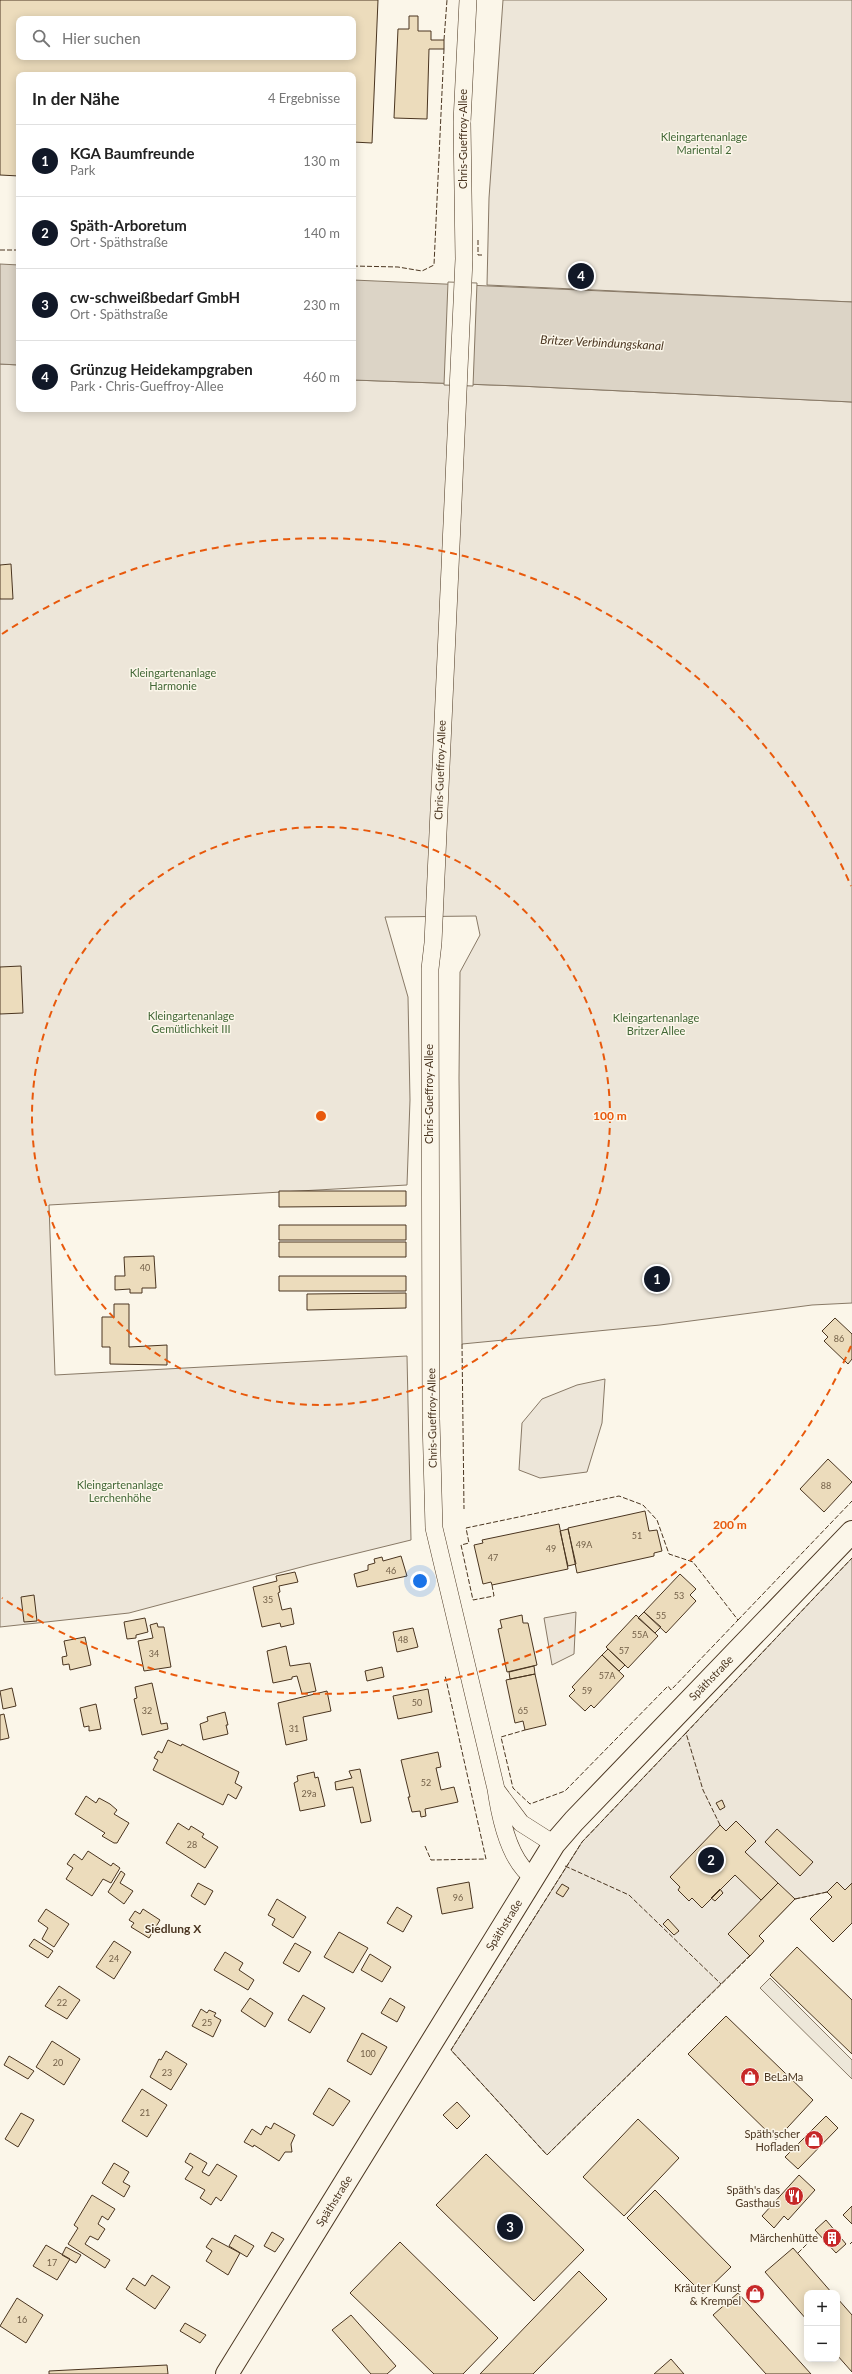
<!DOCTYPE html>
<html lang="de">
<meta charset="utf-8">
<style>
:root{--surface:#fff;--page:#f2f2f2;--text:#222;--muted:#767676;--line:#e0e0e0;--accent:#111827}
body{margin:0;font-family:Lato,sans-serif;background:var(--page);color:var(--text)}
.controls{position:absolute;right:12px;bottom:12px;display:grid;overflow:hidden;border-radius:8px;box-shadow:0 2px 10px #0003}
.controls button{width:36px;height:36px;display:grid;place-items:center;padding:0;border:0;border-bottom:1px solid var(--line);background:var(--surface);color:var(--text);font:20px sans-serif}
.you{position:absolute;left:420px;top:1581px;width:14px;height:14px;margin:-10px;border:3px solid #fff;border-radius:50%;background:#1a73e8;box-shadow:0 0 0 6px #1a73e833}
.badge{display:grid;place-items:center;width:26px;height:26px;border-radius:50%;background:var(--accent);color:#fff;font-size:13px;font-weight:700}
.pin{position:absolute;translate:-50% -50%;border:2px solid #fff;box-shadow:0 1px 4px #0006}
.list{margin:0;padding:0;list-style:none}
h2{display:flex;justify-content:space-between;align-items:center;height:52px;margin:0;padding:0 16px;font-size:17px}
h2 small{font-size:13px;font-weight:400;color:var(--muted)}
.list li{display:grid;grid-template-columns:26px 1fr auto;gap:12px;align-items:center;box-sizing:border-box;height:72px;padding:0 16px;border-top:1px solid var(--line)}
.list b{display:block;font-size:15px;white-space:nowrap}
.list p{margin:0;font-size:13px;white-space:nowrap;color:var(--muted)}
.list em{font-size:13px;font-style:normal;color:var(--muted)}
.icon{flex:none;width:22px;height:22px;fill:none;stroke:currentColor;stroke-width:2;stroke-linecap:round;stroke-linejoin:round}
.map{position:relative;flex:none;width:852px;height:2374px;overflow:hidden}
.search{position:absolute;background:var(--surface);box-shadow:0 2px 10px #0003;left:16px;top:16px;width:340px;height:44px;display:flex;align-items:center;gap:10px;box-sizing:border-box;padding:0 14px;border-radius:8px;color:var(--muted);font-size:15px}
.panel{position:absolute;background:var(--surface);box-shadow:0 2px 10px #0003;left:16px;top:72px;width:340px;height:340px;border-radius:8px}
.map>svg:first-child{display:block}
.green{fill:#ede6d9;stroke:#887966}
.parking{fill:#ede7d9;stroke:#887966}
.water{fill:#dcd4c6;stroke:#887966}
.pier{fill:#fbf6e9;stroke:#887966}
.building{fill:#ecdcbc;stroke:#4a3520;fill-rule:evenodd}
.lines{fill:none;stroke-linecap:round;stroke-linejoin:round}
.street-casing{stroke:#4a3520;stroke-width:18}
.secondary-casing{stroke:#4a3520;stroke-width:24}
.street{stroke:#fbf6e9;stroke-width:17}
.secondary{stroke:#fbf6e9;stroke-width:22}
.fence{stroke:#4a3520;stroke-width:1;stroke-dasharray:5 2;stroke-linecap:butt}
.ring{fill:none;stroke:#e8590c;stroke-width:2;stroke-dasharray:7 5}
.labels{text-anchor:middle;stroke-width:3;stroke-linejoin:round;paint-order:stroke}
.number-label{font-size:9px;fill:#725f47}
.park-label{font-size:11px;fill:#436837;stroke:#fbf6e9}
.street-label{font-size:11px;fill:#4a3520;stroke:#fbf6e9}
.poi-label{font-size:11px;fill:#4a3520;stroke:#fbf6e9;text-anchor:end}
.water-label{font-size:12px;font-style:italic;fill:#4a3520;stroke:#fbf6e9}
.neighbourhood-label{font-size:12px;font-weight:bold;fill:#4a3520;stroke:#fbf6e9}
.centre{fill:#e8590c;stroke:#fbf6e9;stroke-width:2}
.ring-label{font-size:12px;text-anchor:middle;font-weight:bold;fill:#e8590c;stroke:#fbf6e9;stroke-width:3;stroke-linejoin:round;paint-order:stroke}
</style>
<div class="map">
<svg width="852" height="2374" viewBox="0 0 852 2374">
<rect width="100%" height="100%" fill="#fbf6e9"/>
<!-- green -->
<path class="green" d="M503,0H852V302L487,285L489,198Z
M0,364L19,365V409H353V380L519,386L852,402V1303L812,1305L660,1325L462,1344L459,1078L460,972L480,935L476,916L385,917L408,997L410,1100L407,1185L49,1205L55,1375L407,1356L411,1540L309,1565L129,1613L0,1627Z
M605,1379L602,1423L587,1472L540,1478L519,1470L522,1423L542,1399L577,1385Z
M852,1558V1883L845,1890L837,1883L827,1892L795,1899L759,1936L764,1941L738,1967L547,2155L451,2050L582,1842Z
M576,1612L574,1654L552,1665L544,1618Z"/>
<!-- parking -->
<path class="parking" d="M770,1978L852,2060V2079L760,1988Z"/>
<!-- water -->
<path class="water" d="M0,264L19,265V365L0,364Z
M353,280L852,302V402L519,386L353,380Z"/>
<!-- pier -->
<path class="pier" d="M448,282L477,283L473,386L444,385Z"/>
<!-- building -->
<path class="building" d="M0,0H378L372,143L353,142V75H19V176L0,175ZM19,19H353V57H19Z
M409,16H418V31H431V40H444V49H429L427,119L394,118L398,29H409Z
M11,564L13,599H0V565Z
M21,966L23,1013L0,1014V967Z
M279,1191H406V1206L279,1207Z
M279,1225H406V1240H279Z
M279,1242H406V1257H279Z
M154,1256L156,1288H142V1293H130V1289L115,1290V1276H125L124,1257Z
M279,1276H406V1291H279Z
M406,1293V1308L307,1310V1294Z
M114,1304H129V1347L167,1345V1365L110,1364V1347H102V1317H114Z
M835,1318L852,1334V1359L848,1364L824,1341L828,1337L822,1331Z
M828,1459L852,1482L824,1512L800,1489Z
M645,1511L649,1531L657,1530L662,1551L654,1553V1556L577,1573L568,1528Z
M559,1524L568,1569L492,1585L491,1582L483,1584L474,1545L483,1543L482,1540Z
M568,1529L576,1564L568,1566L560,1531Z
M401,1556L407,1576L357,1587L354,1574L368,1570V1565L375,1563L374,1559L382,1557L383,1561Z
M295,1572L298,1582L279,1586L280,1592L278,1593L282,1610L291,1608L294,1624L281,1627L280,1623L262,1627L253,1587L277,1581L276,1576Z
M680,1574L696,1589L690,1595L696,1601L666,1633L644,1612Z
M34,1595L37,1621L24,1622L21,1597Z
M644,1612L661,1627L655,1633L638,1618Z
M522,1615L523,1623H528L537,1665L507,1672L498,1629L502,1628L500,1620Z
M636,1615L658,1636L628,1668L606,1647Z
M145,1618L148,1632L136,1635V1638L127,1639L124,1622Z
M157,1623L158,1627H164L171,1667L144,1671L138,1641L153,1638L150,1625Z
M413,1628L418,1647L397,1652L393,1632Z
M85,1637L91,1665L70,1670L69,1664L63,1665L62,1657L67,1656L64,1641Z
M286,1646L290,1666L310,1663L316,1691L302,1694L297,1676L292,1677V1679L273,1683L267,1651Z
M608,1649L625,1665L619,1671L602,1655Z
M602,1655L624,1676L594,1708L591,1705L585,1711L569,1696L575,1690L572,1687Z
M534,1666L535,1674L510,1679L509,1672Z
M382,1667L384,1677L367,1681L365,1671Z
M535,1674L546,1725L525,1730L523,1721L515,1723L506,1680Z
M152,1683L161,1724L167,1723L168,1729L142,1735L134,1699L137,1698L135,1687Z
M12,1688L16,1706L3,1709L0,1691Z
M428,1689L432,1712L398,1719L393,1696Z
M327,1691L331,1711L303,1717L307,1740L286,1745L278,1703Z
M96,1704L101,1729L89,1731V1726L84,1727L80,1708Z
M225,1712L228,1725H226L228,1734L203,1740L200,1724L208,1721L207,1717Z
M4,1714L9,1738L0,1740V1715Z
M168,1740L181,1746L182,1744L239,1772L235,1783L242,1787L236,1799L228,1794L223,1805L153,1770L158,1760L154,1758L158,1751L162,1753Z
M438,1752L441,1767L436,1768L441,1790L454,1787L458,1802L425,1809L426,1816L421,1817L420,1811L412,1812L408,1797H410L401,1760Z
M360,1769L371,1821L361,1823L353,1787L336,1790L335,1782L352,1778L349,1771Z
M314,1772L315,1778L318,1777L325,1806L300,1811L294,1783L298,1781L297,1776Z
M86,1796L96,1803L99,1798L110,1804L117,1810L114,1814L129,1823L117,1843H114L102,1836L105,1833L75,1814Z
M722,1800L725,1807L720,1810L716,1803Z
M736,1821L756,1841L745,1852L778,1883L761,1900L735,1875L702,1908L692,1898L689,1901L678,1890L680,1887L670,1877L720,1825L726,1831Z
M178,1823L189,1830L191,1826L204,1834L202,1837L218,1847L205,1868L166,1843Z
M777,1829L813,1862L800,1876L765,1842Z
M88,1851L111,1866L113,1863L120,1868L111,1883L103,1879L92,1896L66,1879L73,1868L67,1864L74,1854L82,1860Z
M121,1871L125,1874L120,1883L133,1891L124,1904L108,1892Z
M469,1882L473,1908L442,1914L437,1888Z
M837,1882L845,1890L852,1883V1923L833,1942L810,1919L832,1897L827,1892Z
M198,1883L213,1891L205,1905L191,1896Z
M778,1883L795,1899L759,1936L764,1941L750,1956L728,1934Z
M562,1884L569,1888L563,1897L556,1893Z
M720,1889L723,1893L715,1901L711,1898Z
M277,1899L306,1917L293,1938L272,1925L275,1919L268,1915Z
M397,1907L412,1916L403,1932L387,1923Z
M46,1909L69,1924L54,1947L42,1939L48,1928L38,1921Z
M143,1909L160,1920L149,1938L131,1927L134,1923L129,1920L135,1911L140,1914Z
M668,1919L679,1931L674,1935L663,1924Z
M339,1932L368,1948L353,1973L324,1957Z
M34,1939L53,1951L48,1958L29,1946Z
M114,1941L131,1952L114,1979L96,1967Z
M295,1943L311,1952L299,1972L283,1963Z
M797,1947L852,2000V2054L770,1975Z
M225,1952L243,1963L239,1970L254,1980L248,1990L214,1970Z
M370,1954L391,1967L382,1982L361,1970Z
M59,1986L80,2000L67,2019L45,2006Z
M303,1995L325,2008L310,2033L288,2020Z
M250,1998L273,2013L265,2027L241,2011Z
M390,1998L405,2007L397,2022L381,2013Z
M201,2009L207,2013L209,2010L216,2013L214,2016L221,2020L213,2037L192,2026Z
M726,2016L813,2100L776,2140L688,2054Z
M362,2033L387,2047L371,2075L347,2061Z
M52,2041L80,2059L64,2085L36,2067Z
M166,2051L187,2064L171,2090L150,2077L159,2059L161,2060Z
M9,2056L34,2071L28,2079L4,2065Z
M329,2088L350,2101L333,2126L313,2114Z
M142,2089L167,2105L147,2137L122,2121Z
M457,2102L470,2116L457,2129L443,2115Z
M21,2113L34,2120L18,2147L5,2139Z
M826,2116L838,2128L798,2169L785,2157Z
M638,2119L679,2158L624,2216L583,2177Z
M274,2123L295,2135L291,2144L292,2152H285L279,2161L254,2145L253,2147L244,2142L252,2129L261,2135L266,2126L271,2129Z
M190,2153L207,2163L202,2172L209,2176L217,2164L237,2176L221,2201L216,2197L211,2205L200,2198L205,2190L185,2179L193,2167L185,2162Z
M486,2154L584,2250L534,2301L436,2205Z
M114,2163L129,2172L123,2182L130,2186L124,2197L102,2183Z
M799,2175L815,2190L788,2220L784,2216L774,2228L762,2216Z
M655,2190L731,2267L703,2294L627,2218Z
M92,2195L115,2209L108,2220L102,2216L98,2224L105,2229L98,2240L90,2236L85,2244L110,2260L105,2268L68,2244L78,2228L74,2225Z
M852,2206V2224L843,2215Z
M826,2220L846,2244L836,2253L815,2230Z
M272,2232L284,2239L275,2252L264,2246Z
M235,2235L254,2246L247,2257L229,2246Z
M212,2238L240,2253L228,2275L206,2261L212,2251L206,2247Z
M400,2242L498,2338L463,2374H434L350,2293Z
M46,2245L70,2259L57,2280L33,2266Z
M66,2247L81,2255L76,2263L62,2255Z
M793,2248L832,2293H807V2320L765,2272Z
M579,2271L607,2299L533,2374H480Z
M152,2275L170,2287L155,2309L126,2289L133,2278L145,2286Z
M738,2293L811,2374H766L713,2315Z
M17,2298L43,2315L26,2343L0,2326Z
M837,2298L852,2315V2372L837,2355Z
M351,2315L396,2366L387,2374H371L332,2330Z
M185,2323L206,2335L200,2343L180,2331Z
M671,2359L684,2374H654Z
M167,2365L168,2374H49V2371Z"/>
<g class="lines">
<!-- street casing -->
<g class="street-casing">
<path id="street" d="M468,0L462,122L464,259L433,943L430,969L431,1419L434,1528L496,1789C500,1817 509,1862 534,1878
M497,1791L521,1823L554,1844"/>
</g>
<!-- secondary casing -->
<g class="secondary-casing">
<path id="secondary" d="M227,2374L554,1844L574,1821L852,1532"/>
</g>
<!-- street -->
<use href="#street" class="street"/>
<!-- secondary -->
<use href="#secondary" class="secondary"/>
<!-- fence -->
<path class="fence" d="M444,40L447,0
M478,240V255H483
M0,250H19
M353,266L398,267L422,271L434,265L444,49
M462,1344L464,1509
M492,1585L494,1596L473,1600L461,1545L469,1543L466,1528L619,1496L643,1505L657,1520L669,1554L693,1562L738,1620L671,1690L668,1686L565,1791L530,1804L513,1788L501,1737L525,1730
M738,1620L852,1501
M686,1733L582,1842L451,2050L547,2155L750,1956
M720,1825L703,1790L686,1733L852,1558
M425,1846L431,1860L486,1859L445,1675
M565,1866L629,1895L721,1984
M795,1899L827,1892
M850,2244L852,2242
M798,2253L818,2233"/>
</g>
<!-- distance rings -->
<g class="ring">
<circle cx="321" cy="1116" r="289"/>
<path d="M851 1346A578 578 0 0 1 2 1598M2 634A578 578 0 0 1 851 886"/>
</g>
<!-- icons -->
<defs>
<g id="shop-disc" transform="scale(1)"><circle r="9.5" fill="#c62828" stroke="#fbf6e9"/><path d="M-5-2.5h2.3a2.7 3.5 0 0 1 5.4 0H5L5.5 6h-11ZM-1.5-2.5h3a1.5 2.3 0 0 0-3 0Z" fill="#fff"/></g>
<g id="restaurant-disc" transform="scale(1)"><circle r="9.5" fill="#c62828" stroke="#fbf6e9"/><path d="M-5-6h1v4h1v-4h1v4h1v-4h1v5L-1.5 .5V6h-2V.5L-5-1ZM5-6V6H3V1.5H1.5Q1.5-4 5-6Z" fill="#fff"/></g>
<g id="building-disc" transform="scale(1)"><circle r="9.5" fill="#c62828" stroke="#fbf6e9"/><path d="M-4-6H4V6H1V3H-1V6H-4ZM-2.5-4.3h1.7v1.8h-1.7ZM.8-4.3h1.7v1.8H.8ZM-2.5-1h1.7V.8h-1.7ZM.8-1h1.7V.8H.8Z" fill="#fff"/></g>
</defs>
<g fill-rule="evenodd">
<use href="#shop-disc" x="750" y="2077"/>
<use href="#shop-disc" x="814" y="2140"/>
<use href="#restaurant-disc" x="794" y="2196"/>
<use href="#building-disc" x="832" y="2238"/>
<use href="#shop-disc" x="755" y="2294"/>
</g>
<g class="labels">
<!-- number labels -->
<g class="number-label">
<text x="145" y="1271">40</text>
<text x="839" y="1342">86</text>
<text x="826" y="1489">88</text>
<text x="637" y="1539">51</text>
<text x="584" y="1548">49A</text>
<text x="551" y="1552">49</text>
<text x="493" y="1561">47</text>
<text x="391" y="1574">46</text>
<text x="679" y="1599">53</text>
<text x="268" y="1603">35</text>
<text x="661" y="1619">55</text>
<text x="640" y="1638">55A</text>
<text x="403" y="1643">48</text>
<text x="624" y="1654">57</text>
<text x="154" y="1657">34</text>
<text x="607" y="1679">57A</text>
<text x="587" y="1694">59</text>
<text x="417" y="1706">50</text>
<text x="147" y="1714">32</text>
<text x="523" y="1714">65</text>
<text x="294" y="1732">31</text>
<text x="426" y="1786">52</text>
<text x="309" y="1797">29a</text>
<text x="192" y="1848">28</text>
<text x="458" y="1901">96</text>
<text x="114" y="1962">24</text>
<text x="62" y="2006">22</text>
<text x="207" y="2026">25</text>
<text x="368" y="2057">100</text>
<text x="58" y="2066">20</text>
<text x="167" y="2076">23</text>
<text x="145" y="2116">21</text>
<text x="52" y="2266">17</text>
<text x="22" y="2323">16</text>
</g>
<!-- park labels -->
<g class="park-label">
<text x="704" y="141">Kleingartenanlage<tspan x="704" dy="13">Mariental 2</tspan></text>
<text x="173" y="677">Kleingartenanlage<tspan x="173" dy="13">Harmonie</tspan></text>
<text x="191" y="1020">Kleingartenanlage<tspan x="191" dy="13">Gemütlichkeit III</tspan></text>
<text x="656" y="1022">Kleingartenanlage<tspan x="656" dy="13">Britzer Allee</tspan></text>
<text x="120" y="1489">Kleingartenanlage<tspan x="120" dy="13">Lerchenhöhe</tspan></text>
</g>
<!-- street labels -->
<g class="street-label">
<text transform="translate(463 139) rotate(-90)" y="4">Chris-Gueffroy-Allee</text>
<text transform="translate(440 770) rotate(-88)" y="4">Chris-Gueffroy-Allee</text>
<text transform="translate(429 1094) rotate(-90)" y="4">Chris-Gueffroy-Allee</text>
<text transform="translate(432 1418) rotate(-91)" y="4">Chris-Gueffroy-Allee</text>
<text transform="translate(711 1678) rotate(-46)" y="4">Späthstraße</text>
<text transform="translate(504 1925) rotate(-58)" y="4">Späthstraße</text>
<text transform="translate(334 2201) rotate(-58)" y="4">Späthstraße</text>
</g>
<!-- poi labels -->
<g class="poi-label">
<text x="764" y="2081" text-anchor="start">BeLaMa</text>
<text x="800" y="2138">Späth'scher<tspan x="800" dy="13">Hofladen</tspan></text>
<text x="780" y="2194">Späth's das<tspan x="780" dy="13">Gasthaus</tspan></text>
<text x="818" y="2242">Märchenhütte</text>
<text x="741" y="2292">Kräuter Kunst<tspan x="741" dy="13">&amp; Krempel</tspan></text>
</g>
<!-- water labels -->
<g class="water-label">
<text transform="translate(602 343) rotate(3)" y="4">Britzer Verbindungskanal</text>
</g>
<!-- neighbourhood labels -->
<g class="neighbourhood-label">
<text x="173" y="1933">Siedlung X</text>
</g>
</g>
<circle cx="321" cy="1116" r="6" class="centre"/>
<g class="ring-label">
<text x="610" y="1120">100 m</text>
<text x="730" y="1529">200 m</text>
</g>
</svg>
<div class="controls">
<button>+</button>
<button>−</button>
</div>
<div class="you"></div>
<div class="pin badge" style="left:657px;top:1279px">1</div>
<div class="pin badge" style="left:711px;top:1860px">2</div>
<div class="pin badge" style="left:510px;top:2227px">3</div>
<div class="pin badge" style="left:581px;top:276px">4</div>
<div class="search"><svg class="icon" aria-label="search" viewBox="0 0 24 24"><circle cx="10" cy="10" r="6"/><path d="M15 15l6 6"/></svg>Hier suchen</div>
<section class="panel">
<h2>In der Nähe<small>4 Ergebnisse</small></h2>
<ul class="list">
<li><span class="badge">1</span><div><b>KGA Baumfreunde</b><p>Park</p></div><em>130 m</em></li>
<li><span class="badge">2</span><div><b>Späth-Arboretum</b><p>Ort · Späthstraße</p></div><em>140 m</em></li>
<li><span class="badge">3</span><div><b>cw-schweißbedarf GmbH</b><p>Ort · Späthstraße</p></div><em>230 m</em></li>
<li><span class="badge">4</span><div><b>Grünzug Heidekampgraben</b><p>Park · Chris-Gueffroy-Allee</p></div><em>460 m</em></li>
</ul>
</section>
</div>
